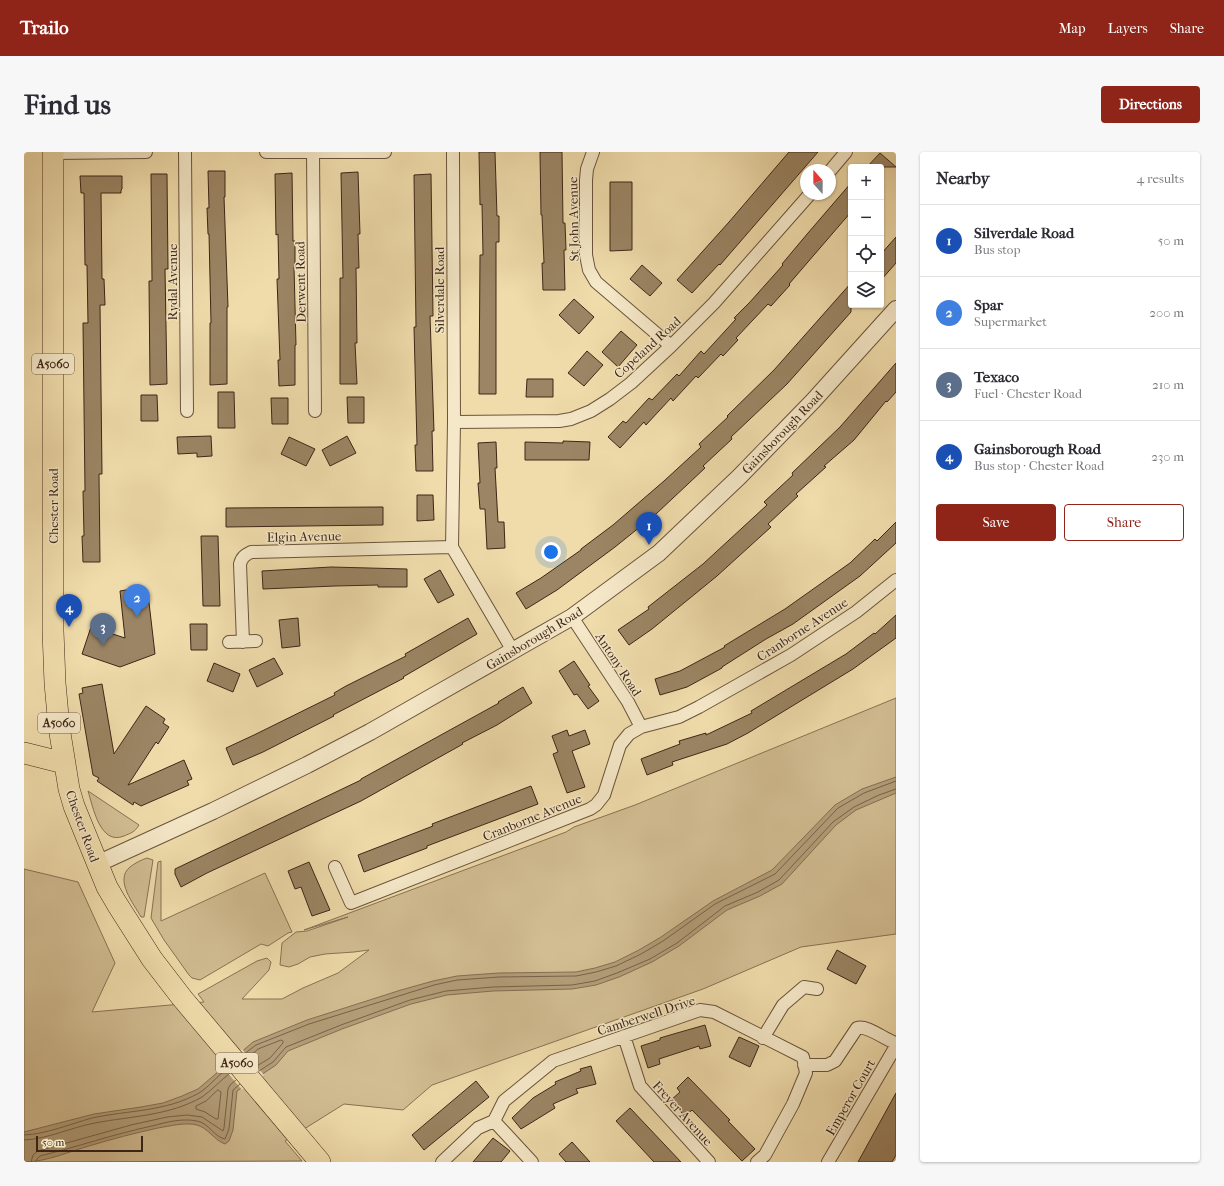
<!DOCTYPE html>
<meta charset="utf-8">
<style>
:root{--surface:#fff;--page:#f7f7f7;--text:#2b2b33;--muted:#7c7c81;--line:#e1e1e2;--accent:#8f2418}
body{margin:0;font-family:"IM FELL French Canon",serif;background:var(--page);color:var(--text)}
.controls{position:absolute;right:12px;top:12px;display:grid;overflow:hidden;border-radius:4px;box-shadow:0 1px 3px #0004}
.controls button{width:36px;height:36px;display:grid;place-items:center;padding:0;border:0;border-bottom:1px solid var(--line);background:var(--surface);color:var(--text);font:20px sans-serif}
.compass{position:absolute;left:776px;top:12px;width:36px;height:36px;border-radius:50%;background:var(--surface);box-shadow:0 1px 3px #0004;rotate:339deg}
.scale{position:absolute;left:12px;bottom:10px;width:107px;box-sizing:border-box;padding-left:4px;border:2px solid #3e2617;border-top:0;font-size:11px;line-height:14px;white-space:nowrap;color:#3e2617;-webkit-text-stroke:3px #f5e8c8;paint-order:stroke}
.you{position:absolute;left:527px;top:400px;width:14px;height:14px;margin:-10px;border:3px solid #fff;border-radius:50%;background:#1a73e8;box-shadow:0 0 0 6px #1a73e833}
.badge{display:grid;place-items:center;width:26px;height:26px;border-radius:50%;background:var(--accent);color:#fff;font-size:13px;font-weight:700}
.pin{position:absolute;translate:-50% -33px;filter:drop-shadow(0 1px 2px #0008)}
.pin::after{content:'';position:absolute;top:21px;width:14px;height:12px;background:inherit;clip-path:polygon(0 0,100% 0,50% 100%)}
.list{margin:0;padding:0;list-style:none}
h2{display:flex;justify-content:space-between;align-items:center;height:52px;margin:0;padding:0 16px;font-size:17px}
h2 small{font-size:13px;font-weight:400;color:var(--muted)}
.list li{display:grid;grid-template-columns:26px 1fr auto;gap:12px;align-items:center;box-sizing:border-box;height:72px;padding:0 16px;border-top:1px solid var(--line)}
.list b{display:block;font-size:15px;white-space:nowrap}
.list p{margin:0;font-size:13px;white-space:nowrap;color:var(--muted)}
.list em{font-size:13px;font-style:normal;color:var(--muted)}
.actions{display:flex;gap:8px;padding:12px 16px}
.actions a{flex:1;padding:9px 0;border:1px solid var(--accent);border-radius:4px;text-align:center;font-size:14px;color:var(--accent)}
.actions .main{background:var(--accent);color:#fff}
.icon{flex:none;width:22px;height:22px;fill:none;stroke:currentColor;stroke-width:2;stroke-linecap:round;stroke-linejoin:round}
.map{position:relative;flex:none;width:872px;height:1010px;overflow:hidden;border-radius:4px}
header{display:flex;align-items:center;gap:24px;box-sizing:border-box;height:56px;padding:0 20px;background:var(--accent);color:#fff}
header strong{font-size:19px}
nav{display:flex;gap:22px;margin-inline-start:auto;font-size:14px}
.intro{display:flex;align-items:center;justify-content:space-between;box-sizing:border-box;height:96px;padding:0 24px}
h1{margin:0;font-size:28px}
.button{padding:10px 18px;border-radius:4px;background:var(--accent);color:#fff;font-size:14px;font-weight:700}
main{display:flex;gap:24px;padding:0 24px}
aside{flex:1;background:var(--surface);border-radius:4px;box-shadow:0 1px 3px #0004}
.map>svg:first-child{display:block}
.green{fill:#d2bd92;stroke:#887254}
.water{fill:#b39e79;stroke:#846e52}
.pier{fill:#f0dcab}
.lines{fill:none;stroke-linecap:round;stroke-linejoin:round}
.shore{stroke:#786248;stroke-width:1}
.building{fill:#9b8564;stroke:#3e2617}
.minor-casing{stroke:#6a543c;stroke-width:14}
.tertiary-casing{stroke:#6a543c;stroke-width:18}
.trunk-casing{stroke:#3e2617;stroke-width:22}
.minor{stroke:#f5e8c8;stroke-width:12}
.tertiary{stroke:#f5e8c8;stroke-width:16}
.trunk{stroke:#f0dcab;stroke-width:21}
.labels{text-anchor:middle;stroke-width:3;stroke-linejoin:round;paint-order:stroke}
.shield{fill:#f5e8c8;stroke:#75604c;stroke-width:1}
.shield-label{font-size:12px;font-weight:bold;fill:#3e2617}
.street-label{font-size:13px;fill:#3e2617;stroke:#f5e8c8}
</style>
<header>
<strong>Trailo</strong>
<nav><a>Map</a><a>Layers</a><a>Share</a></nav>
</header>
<div class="intro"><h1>Find us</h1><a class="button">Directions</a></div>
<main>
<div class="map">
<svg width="872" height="1010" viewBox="0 0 872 1010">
<rect width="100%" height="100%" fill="#f0dcab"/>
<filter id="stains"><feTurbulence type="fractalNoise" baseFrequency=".005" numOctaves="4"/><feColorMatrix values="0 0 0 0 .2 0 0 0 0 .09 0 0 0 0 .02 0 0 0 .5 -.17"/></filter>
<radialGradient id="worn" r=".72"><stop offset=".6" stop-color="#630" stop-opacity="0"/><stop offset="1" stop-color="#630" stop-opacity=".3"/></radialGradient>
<!-- green -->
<path class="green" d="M872,546V782L777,795L679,837L408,933L379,958L320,952L261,989L278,1009L0,1010V717L54,730L91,811L68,860L180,850L174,842L233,809L243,806L247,810L245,818L218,847H258L279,836L314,821L345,798L330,800L301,802L286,805L274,812L265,815L256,813L258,791L272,780L283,779L324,765L280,778L542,680L550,675L611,653Z
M64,639L115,673C111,680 107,681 100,684C76,694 69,655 64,639Z
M123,706L129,708L120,765H117C110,752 90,728 106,715C111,711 117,708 123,706Z
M137,709V769L241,721L268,780L264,781L244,794L237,792L176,828L168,826L165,823L140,788L127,766L134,710Z"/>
<!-- water -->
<path class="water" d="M872,625V641L832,658L812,673L758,732L736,744L703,758L655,794L628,810L595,825L572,833L548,837L469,839L423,843L387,852L318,877L264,899L252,913L213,939L209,978L205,989L201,992C190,988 184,976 173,973C161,970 146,974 134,976C111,981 88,987 65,994C44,1000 22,1010 0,1010V980L70,962L117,955L139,951L158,944L174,937L229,890L283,868L377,838L409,829L433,824L475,821L552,820L571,816L591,810L615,798L637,785L689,749L748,718L811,653L838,637Z"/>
<!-- pier -->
<path class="pier" d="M218,897L240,923L218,938L197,913Z"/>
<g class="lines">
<!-- shore -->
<path class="shore" d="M220,902L232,893L285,872L410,833L433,828L475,825L552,824L572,820L592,814L617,802L639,789L691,752L751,722L814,656L840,641L872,629
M224,906L234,897L257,888L259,889V891L246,906L231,915
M235,919L249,910L262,895L317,873L386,848L422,839L469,835L548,833L571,829L593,821L626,807L653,791L701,754L734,740L755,728L809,670L830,655L855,643L872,637
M194,938L197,940L194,967H192L181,960L172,957V954L182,949Z
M0,983C23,982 46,972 68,966C105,958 141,960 175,941C185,935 193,924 203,917
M0,988C24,987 48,975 71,971C107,964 145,964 178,945C188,938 197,928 206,921
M7,1010L9,1003L14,999L107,973L143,965L163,963L178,965L199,979L200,976L204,937L206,933L212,928
M12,1010L13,1007L16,1004C53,995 90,982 128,974C143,970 158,966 173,969C185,971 190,985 201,987L205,977L209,938L216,932"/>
</g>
<!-- building -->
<path class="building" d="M455,0H471L473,64H475V90H472V242H455L456,103H459L458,52L456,53Z
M516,0H538L539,71H541L542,98H540L541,138H519L518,111H520L518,63H517Z
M765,0H794L696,113L695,112L668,141L653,128L705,70Z
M856,1L872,15H843Z
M184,19H201V45H200L204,155H203V232L186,233V171H187L185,82H184L183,56H185Z
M334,20L336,82H334L335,116H332L333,191H331L333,232H316V126H319L317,21Z
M268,21L269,89H271V115H270L272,193H271V233L255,234L254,208H256L253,127H255L254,82L252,83L251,22Z
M127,22H143L144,117H141L143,232L126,233L125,129H128Z
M407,22L409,164H406L410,279H408L409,319H392L391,293H393L390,175H392L390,23Z
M56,24H98V37L97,38V41H77L78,127H80L81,153H76L78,322H75L76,410H59L58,384H60L59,339H61L59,171H64L63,113H61L60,41H57Z
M586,30H608V98L586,99Z
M827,31V60L765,132L766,133L747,154L744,152L712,186L714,188L699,204L697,202L674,226L672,224L649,249L647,246L622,273L620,270L596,296L584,285L599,269L602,271L625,246L628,248L653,222L655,224L677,199L680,202L712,167L710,166L726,150L759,113L758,112L784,81Z
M872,85V111L857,128V102Z
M618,113L638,131L626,144L606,127Z
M827,131V160L763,232L707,285L708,287L679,314L681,316L632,362L591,395L533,438L502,457L492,441L517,426L557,398V397L589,373L640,329L677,295L675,292L704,265L703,264L750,218Z
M550,147L570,165L555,182L535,163Z
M597,179L613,193L594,215L578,200Z
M563,199L579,213L560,234L544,221Z
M872,211V240L863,250L862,249L830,288L800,314L802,315L772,342L774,344L744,372L747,375L693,424L628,477L605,493L594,478L625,457L624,455L679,412L743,353L740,350L769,323L768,321L816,275Z
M503,227H529V245H502Z
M194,240H210L211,276H194Z
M117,243H133L134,269H117Z
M323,245H340V271H324Z
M247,246H264V272H248Z
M187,284L188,304L173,305V301L154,302L153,285Z
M323,284L332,301L306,314L298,298Z
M265,285L291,297L282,314L257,302Z
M539,289L566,290L565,308H501V290L539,291Z
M472,290L473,316H471L474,370H480L481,396L463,397L461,357H456L454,331H456L454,291Z
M393,343H409L410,368L393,369Z
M359,355V373L202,375V356Z
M872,370V391L836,424L769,472L742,487L698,515V516L663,535L636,543L631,527L656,519L701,495L700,494L761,457L826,411L851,387L853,389Z
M177,384H194L196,454H179Z
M307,415L383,417V435H354V433L311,434L239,437L238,419Z
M416,418L430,443L414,451L400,427Z
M114,436L115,443L124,442L131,502L96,515L58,502L67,475L101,486L96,439Z
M872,463V486L829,517L724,581L703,592L648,610L649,613L623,623L617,607L656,592L655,589L682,581V583L728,561L727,559L822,502L850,481L851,482Z
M274,466L276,494L258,496L255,468Z
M444,466L453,482L379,525L380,526L309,563L310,564L239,600L209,613L202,596L230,583L311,543L310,541L322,534L382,504L381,502Z
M166,472H183V498H167Z
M250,506L259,522L233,535L225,518Z
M550,509L566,533L564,534L575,549L564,557L553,542L550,543L535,519Z
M190,511L216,522L209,540L183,529Z
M78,532L90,602L122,554L141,567L139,571L145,575L134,592L132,590L104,633L160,608L168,627L163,629L165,633L117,654L110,650L109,653L73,629L75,626L69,623L55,542L59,541L58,536Z
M499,535L508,551L473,573L438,591L439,592L337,649L183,721L157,735L151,722V717L337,628V627L475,551L474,550Z
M543,578L545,584L561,578L566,592L548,599L561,635L543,641L529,602L534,600L528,584Z
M507,634L514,652L403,694V696L340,720L334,703L409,674L408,672Z
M285,710L306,758L288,764L277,735L271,737L264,719Z
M813,798L842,814L832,832L803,817Z
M681,873L687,894L676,897L675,894L635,907L636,912L624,916L617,894L636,888V886L653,881Z
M715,885L735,894L726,915L705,905Z
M567,914L572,932L552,937L554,941L529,952L531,956L497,977L488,966L509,946L532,932L531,930L557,919L556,917Z
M664,925L706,968L704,969L731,997L718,1009L668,958L661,964L646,949L656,940L653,936Z
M452,929L465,945L400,998L388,983Z
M872,941V1003L868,1010H834Z
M606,956L657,1010H630L592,969Z
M469,986L486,999L477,1010H449Z
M548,990L566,1010H542L535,1002Z"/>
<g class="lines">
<!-- minor casing -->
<g class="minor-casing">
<path id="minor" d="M161,0L163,259
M242,0H361
M289,0L291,259
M429,0L430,270L428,395L489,499
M569,0L563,17L562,28V103L565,118L572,130L647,194
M29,1L122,0
M806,19L822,0
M430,270L535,269L547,267L567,259L586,247L607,231L647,194L690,151L786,42
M548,465L604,550L617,575
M205,490L232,489
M219,490L216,412C218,405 221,403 227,400L428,395
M311,715L327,751L566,657L572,653L580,643L596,593L605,582L617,575L655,565L675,555L767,503L832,460L872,428
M600,884L616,934L685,1010
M739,886L759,853L780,835L793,837
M780,913H803L811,909L833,876C844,873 861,888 872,891
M470,969L508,1010
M418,1010L454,976L470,969L480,949L529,909L676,858L690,860L779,905L782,921L769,952L741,1003L733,1010
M804,1010L872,894"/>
</g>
<!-- tertiary casing -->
<g class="tertiary-casing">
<path id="tertiary" d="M73,712L189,659L283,613L346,580L548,465L635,401L715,325L789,249L872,157"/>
</g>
<!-- trunk casing -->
<g class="trunk-casing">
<path id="trunk" d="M29,0V479L31,531L35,575L45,637L50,654L83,735L93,752L128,807L158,846L296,1010
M0,601L40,611"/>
</g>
<!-- minor -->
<use href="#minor" class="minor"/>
<!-- tertiary -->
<use href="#tertiary" class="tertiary"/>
<!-- trunk -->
<use href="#trunk" class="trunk"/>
</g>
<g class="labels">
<!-- shield labels -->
<g class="shield">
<rect x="8" y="202" width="42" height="20" rx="3"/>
<rect x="14" y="561" width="42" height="20" rx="3"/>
<rect x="192" y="901" width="42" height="20" rx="3"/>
</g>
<g class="shield-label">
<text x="29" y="216">A5060</text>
<text x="35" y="575">A5060</text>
<text x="213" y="915">A5060</text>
</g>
<!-- street labels -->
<g class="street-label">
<text transform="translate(549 67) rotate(-91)" y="5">St John Avenue</text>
<text transform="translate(148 130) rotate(-90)" y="5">Rydal Avenue</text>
<text transform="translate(276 130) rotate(-91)" y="5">Derwent Road</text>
<text transform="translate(415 138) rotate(-90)" y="5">Silverdale Road</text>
<text transform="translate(623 195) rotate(-42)" y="5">Copeland Road</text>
<text transform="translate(758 280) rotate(-46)" y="5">Gainsborough Road</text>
<text transform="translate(29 354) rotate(-90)" y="5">Chester Road</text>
<text transform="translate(280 384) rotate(-1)" y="5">Elgin Avenue</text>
<text transform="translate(778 477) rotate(-33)" y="5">Cranborne Avenue</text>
<text transform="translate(510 486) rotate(-31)" y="5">Gainsborough Road</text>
<text transform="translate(595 512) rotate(57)" y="5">Antony Road</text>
<text transform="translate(508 665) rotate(-22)" y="5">Cranborne Avenue</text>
<text transform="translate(59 674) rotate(70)" y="5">Chester Road</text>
<text transform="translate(622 863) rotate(-18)" y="5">Camberwell Drive</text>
<text transform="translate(826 945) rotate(-60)" y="5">Emperor Court</text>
<text transform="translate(659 961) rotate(48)" y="5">Freyer Avenue</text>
</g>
</g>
<rect width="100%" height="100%" filter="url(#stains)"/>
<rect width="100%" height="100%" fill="url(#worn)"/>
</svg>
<div class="controls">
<button>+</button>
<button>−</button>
<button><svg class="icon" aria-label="locate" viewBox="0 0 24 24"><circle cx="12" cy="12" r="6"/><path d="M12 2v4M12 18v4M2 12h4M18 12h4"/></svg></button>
<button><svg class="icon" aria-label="layers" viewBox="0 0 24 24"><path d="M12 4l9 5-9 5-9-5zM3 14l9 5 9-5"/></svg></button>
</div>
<svg class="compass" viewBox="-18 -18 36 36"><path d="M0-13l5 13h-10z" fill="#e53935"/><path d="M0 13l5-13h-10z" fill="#7c7c81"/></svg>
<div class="scale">50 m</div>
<div class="you"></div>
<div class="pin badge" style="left:625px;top:393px;background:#1a4fb4">1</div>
<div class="pin badge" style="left:113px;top:465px;background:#3f7fe0">2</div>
<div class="pin badge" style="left:79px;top:494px;background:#5c6f8a">3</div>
<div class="pin badge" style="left:45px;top:475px;background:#1a4fb4">4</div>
</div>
<aside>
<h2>Nearby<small>4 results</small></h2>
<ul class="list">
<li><span class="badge" style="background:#1a4fb4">1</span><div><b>Silverdale Road</b><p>Bus stop</p></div><em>50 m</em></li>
<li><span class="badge" style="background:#3f7fe0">2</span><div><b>Spar</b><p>Supermarket</p></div><em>200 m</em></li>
<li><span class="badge" style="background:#5c6f8a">3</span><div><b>Texaco</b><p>Fuel · Chester Road</p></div><em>210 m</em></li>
<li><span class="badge" style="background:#1a4fb4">4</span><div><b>Gainsborough Road</b><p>Bus stop · Chester Road</p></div><em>230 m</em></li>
</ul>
<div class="actions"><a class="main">Save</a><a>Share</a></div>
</aside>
</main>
